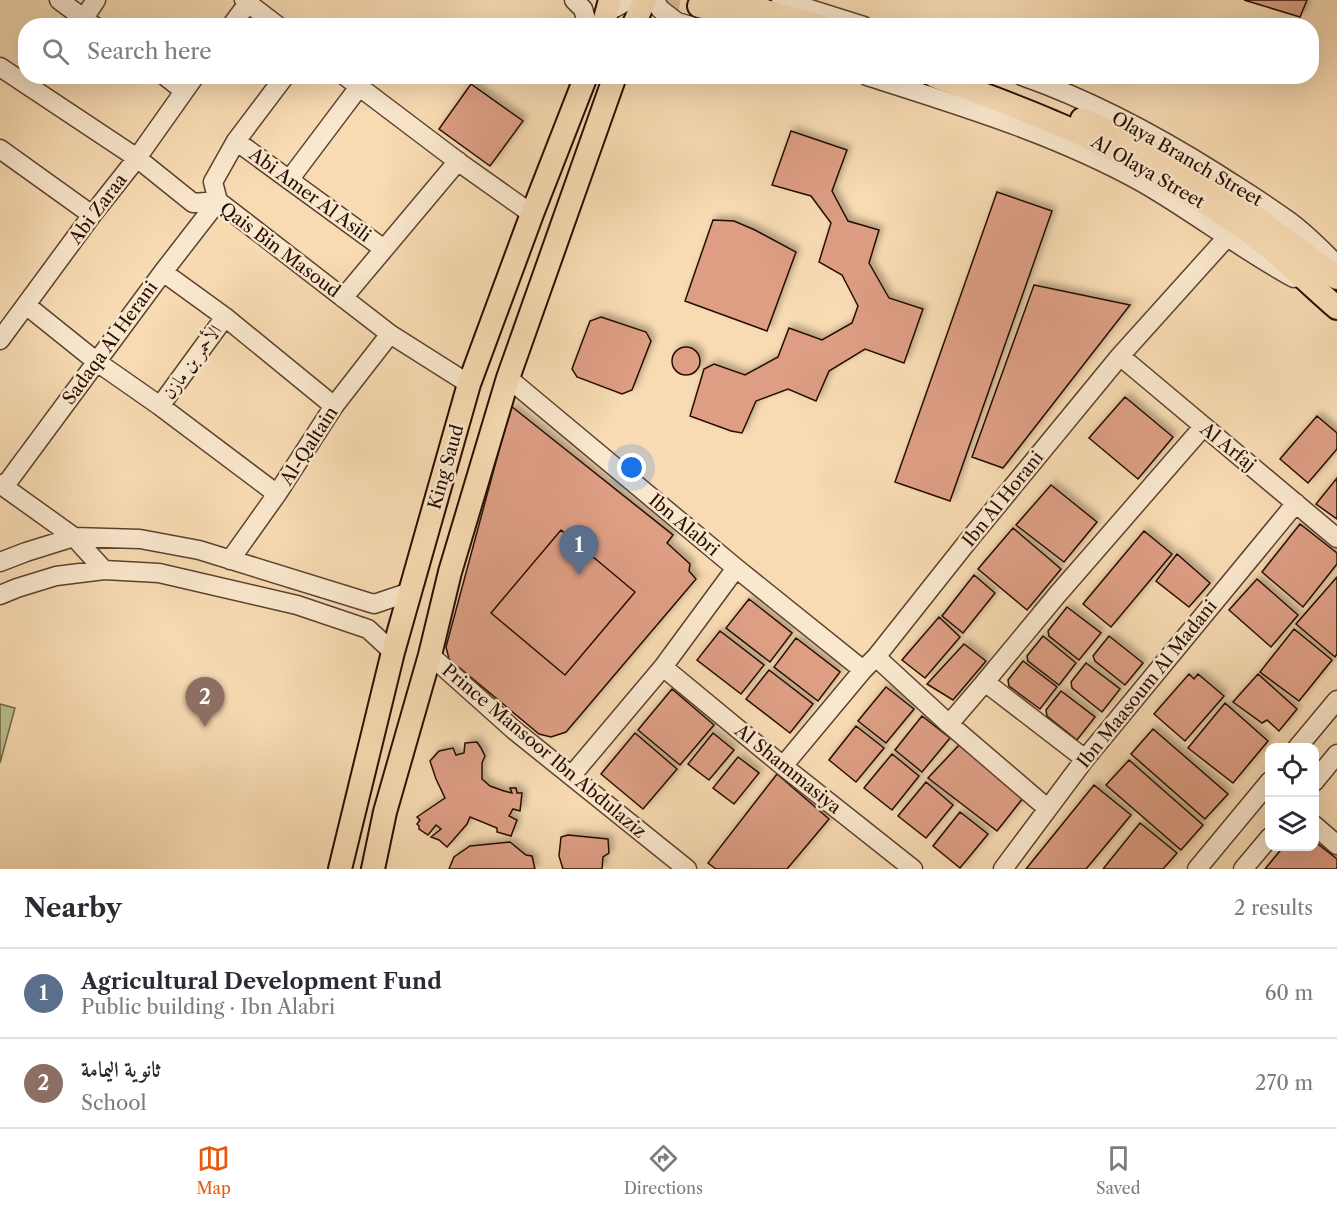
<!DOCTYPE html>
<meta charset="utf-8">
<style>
:root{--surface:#fff;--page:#f7f7f7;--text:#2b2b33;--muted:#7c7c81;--line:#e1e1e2;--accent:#ea580c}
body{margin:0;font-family:"Libre Caslon Text",Amiri,serif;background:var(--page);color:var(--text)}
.controls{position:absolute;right:18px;bottom:18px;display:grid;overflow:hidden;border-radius:12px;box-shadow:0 6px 24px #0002}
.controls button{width:54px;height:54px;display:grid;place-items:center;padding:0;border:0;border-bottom:2px solid var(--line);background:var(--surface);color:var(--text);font:30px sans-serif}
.you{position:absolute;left:632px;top:468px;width:21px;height:21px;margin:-15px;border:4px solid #fff;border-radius:50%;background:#1a73e8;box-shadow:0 0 0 9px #1a73e833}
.badge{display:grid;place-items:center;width:39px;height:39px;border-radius:50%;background:var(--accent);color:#fff;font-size:20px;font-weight:700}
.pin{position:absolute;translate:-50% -50px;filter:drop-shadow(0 2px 3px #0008)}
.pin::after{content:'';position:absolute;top:32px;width:21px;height:18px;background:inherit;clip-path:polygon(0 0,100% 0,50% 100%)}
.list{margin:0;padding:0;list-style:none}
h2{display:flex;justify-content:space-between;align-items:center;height:78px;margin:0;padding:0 24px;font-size:26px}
h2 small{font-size:20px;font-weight:400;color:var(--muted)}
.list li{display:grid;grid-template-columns:39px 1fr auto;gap:18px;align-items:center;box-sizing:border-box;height:90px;padding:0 24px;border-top:2px solid var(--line)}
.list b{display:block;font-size:22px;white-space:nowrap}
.list p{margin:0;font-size:20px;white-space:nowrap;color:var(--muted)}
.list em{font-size:20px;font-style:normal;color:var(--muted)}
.icon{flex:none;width:33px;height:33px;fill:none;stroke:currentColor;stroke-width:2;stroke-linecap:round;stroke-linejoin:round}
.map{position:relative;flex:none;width:1337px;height:869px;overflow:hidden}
.search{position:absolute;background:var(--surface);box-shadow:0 6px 24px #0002;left:18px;right:18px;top:18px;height:66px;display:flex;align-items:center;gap:15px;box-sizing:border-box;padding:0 21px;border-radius:24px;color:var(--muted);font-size:22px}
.sheet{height:258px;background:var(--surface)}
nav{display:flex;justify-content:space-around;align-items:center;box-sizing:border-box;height:84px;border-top:2px solid var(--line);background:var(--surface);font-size:16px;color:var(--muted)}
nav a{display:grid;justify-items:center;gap:3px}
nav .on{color:var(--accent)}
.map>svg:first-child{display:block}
.green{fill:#bbc18e;stroke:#726848;stroke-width:1.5}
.building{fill:#dd9e84;stroke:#280e02;stroke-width:1.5;filter:url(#shadow)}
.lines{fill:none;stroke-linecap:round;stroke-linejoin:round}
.major-tunnel{stroke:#d9bc98;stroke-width:22;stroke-dasharray:22 11;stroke-linecap:butt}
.minor-casing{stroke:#5c412e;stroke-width:21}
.major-casing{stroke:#280e02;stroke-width:26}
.minor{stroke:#fae8ce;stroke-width:18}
.major{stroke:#f8dbb3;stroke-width:22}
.labels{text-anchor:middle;stroke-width:5;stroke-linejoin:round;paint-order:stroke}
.street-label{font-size:18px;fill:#280e02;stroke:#fae8ce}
</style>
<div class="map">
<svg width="1337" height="869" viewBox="0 0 1337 869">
<defs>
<filter id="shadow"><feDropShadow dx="4" dy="-4" stdDeviation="3" flood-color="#0004"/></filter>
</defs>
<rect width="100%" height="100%" fill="#f8dbb3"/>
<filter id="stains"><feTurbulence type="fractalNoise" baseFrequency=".00333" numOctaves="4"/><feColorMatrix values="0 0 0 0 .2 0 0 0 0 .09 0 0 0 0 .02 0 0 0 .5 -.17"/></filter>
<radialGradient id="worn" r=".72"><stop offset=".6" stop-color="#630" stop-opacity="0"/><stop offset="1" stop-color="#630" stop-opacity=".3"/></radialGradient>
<!-- green -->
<path class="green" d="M0,704L15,708L0,763Z"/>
<!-- building -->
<path class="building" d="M1244,0H1307L1300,17Z
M471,84L523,121L490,166L439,129Z
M791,131L847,150L832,191L848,221L879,230L869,263L889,298L923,309L904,363L865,349L829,371L816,401L788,389L756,401L742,433L731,431L690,416L704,369L714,364L745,375L778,357L789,328L822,340L852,323L858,306L842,275L819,262L831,223L811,196L772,185Z
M997,192L1052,211L950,501L895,482Z
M713,220L734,221L755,230L796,252L767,331L685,301Z
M1034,285L1130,305L1003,468L972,457Z
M601,317L646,332L651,341L632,390L622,394L577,377L572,369L590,321Z
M672 361a14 14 0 1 1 28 0a14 14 0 1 1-28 0Z
M1125,397L1173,437L1138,479L1089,438Z
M511,406L673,535L667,543L690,564L689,571L696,579L566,732L551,737L539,734L449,659L446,647Z
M1317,416L1337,433V449L1308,483L1280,459Z
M1337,478V519L1316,504Z
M1051,485L1097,522L1064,562L1016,525Z
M1300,524L1337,553V564L1303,607L1262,572Z
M1013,528L1061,569L1027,610L978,569Z
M561,530L635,592L565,675L491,613Z
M1144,531L1172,554L1111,627L1083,604Z
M1177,554L1210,583L1189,607L1156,581Z
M974,575L995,593L963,633L942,616Z
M1337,577V654L1335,657L1296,624Z
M1257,579L1298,615L1271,647L1229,610Z
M749,599L792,633L770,662L726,628Z
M1067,607L1101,633L1079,660L1049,636L1048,631Z
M939,617L960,637L925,678L902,660Z
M1294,629L1332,660L1299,701L1260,672Z
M720,631L764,665L741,694L697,660Z
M1043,636L1076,663L1059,685L1028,661L1027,656Z
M1109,636L1143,663L1125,685L1095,661L1093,656Z
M796,638L840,672L818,701L774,667Z
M964,644L986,661L953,700L927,684Z
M1023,661L1057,687L1040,709L1009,686L1008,680Z
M1086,663L1120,689L1102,712L1072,688L1071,682Z
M769,670L813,704L790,733L746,699Z
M1189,674L1194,679L1198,674L1224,696L1185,741L1154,714Z
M1258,674L1297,709L1279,731L1267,720L1262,723L1233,702Z
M886,687L914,709L886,743L858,721Z
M672,689L714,725L680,765L638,730Z
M1061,691L1095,717L1077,740L1047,716L1046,710Z
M1225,703L1268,741L1233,783L1188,748Z
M922,716L950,738L922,772L895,750Z
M856,726L884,748L856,782L829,760Z
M1153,729L1228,794L1205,819L1131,754Z
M635,733L677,769L643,809L601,774Z
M713,733L734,750L709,780L688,764Z
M477,742L481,748L485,756L482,763V779L490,786L504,791L512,793L510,788H516L517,793H522L520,811L513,809L509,816L517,820L511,836L497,832V828L470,817L467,824L447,847L439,840L431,837L441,829L436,825L428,835L419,829V826L417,824L420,820L417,817L445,798L436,779L430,761L439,751L453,748L456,755L464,753L465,743Z
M960,744L1023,798L997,831L928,778Z
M892,754L919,776L892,810L864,788Z
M738,757L759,773L734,804L713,788Z
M1129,760L1203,825L1181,850L1106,785Z
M777,774L829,819L787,869H716L708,863Z
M926,782L953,805L926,838L898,816Z
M1094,785L1131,815L1086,869H1026Z
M960,812L988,834L960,868L933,846Z
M1140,823L1177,853L1163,869H1103Z
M568,835L608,839L609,853L603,857L602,869H563L559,856L561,837Z
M1314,841L1337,859V869H1265L1284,846H1314Z
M510,842L526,855L532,856L535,869H449L454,857L470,846Z"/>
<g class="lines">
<!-- major-tunnel -->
<path class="major-tunnel" d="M658,0L699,6"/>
<!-- minor casing -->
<g class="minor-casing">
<path id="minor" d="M59,0L94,26
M244,0L278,26
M574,0L583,9L588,26
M655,0L660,9L677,22L691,26
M781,0L864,26
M607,12L629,0
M84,18L96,0
M231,26L248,3
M0,67L137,158L193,203L218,201L390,334L469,384
M165,76L184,91
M345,76L460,163L532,214
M867,76C961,106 1057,135 1143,183C1195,213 1242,250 1294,278
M1022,76C1091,100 1156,135 1218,174C1241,189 1264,203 1286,219C1305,232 1321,249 1337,265
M236,141L384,249
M0,149L92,215
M289,180L359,87
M218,201L213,182L236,141L285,76
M163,272L225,317L334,406
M343,298L458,161
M26,305L97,362L160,406L277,494
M0,340L92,215L137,158L195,76
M1120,356L1337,538
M508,378L736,568L863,670
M160,406L225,317
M0,484L74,537L104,570
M4,487L163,272L218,201
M230,560L277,494L334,406L390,334
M0,562L26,552L74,537L140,539L199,550L374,604L410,592
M0,595L17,588L56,576L104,570L159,573L297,605L368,629L393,652
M430,655L514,730L687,869
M876,657L949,724L1047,808
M663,667L783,766L913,869
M949,724L985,682
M1297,748L1337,700
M1085,759L985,682L1057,595L1203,427
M783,766L863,670L876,657L968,541L1120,356L1228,236
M572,775L663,667L736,568
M1314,782L1337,754
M1314,825L1337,845
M1003,869L1085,759L1296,503
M1197,869L1270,781
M1243,869L1270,837"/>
</g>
<!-- major casing -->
<g class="major-casing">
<path id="major" d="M726,0L820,26
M699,6L744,17
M603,26L610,0
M633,26L645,0
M934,76C974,91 1014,105 1053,122C1117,148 1179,185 1236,223C1273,248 1304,279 1337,308
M1082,119C1132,141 1181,167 1226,197C1264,222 1300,251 1337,278
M340,869L393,652L469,384L532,214L586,76
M373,869L385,812L430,655L450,572L508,378L615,76"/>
</g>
<!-- minor -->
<use href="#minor" class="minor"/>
<!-- major -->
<use href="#major" class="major"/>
</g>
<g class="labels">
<!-- street labels -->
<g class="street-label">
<text transform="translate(1187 159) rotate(30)" y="6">Olaya Branch Street</text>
<text transform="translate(1148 172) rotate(30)" y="6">Al Olaya Street</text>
<text transform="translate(310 195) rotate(36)" y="6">Abi Amer Al Asili</text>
<text transform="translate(98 209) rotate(-53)" y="6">Abi Zaraa</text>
<text transform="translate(280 250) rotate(37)" y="6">Qais Bin Masoud</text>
<text transform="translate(110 343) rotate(-54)" y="6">Sadaqa Al Herani</text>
<text transform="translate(192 362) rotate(-54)" y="6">الأحمر بن مازن</text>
<text transform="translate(309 446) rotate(-57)" y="6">Al-Qaltain</text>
<text transform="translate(1228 447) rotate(39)" y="6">Al Arfaj</text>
<text transform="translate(446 467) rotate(-74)" y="6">King Saud</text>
<text transform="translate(1003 499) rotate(-51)" y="6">Ibn Al Horani</text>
<text transform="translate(684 525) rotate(40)" y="6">Ibn Alabri</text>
<text transform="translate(1147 684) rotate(-51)" y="6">Ibn Maasoum Al Madani</text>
<text transform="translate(544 751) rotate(40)" y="6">Prince Mansoor Ibn Abdulaziz</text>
<text transform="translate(788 769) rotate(39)" y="6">Al Shammasiya</text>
</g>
</g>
<rect width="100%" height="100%" filter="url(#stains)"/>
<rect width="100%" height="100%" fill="url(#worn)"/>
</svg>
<div class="controls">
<button><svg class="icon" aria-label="locate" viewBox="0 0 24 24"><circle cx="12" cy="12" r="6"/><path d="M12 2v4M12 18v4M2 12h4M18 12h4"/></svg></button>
<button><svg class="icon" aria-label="layers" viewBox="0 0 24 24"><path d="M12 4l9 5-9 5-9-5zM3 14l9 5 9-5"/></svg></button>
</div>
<div class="you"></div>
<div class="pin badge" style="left:579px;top:575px;background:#5c6f8a">1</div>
<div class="pin badge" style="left:205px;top:727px;background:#8d6e63">2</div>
<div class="search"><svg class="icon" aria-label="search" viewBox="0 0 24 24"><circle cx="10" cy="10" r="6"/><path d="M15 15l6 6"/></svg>Search here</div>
</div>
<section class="sheet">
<h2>Nearby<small>2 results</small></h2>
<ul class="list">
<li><span class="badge" style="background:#5c6f8a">1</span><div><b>Agricultural Development Fund</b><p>Public building · Ibn Alabri</p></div><em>60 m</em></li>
<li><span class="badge" style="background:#8d6e63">2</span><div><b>ثانوية اليمامة</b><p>School</p></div><em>270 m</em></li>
</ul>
</section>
<nav>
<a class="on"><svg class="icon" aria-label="map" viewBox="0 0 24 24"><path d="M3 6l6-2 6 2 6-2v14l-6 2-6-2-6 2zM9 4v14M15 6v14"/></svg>Map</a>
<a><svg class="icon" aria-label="directions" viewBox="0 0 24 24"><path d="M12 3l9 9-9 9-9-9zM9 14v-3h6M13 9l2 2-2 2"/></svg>Directions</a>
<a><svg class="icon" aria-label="saved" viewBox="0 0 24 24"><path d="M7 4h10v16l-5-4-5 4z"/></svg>Saved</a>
</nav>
